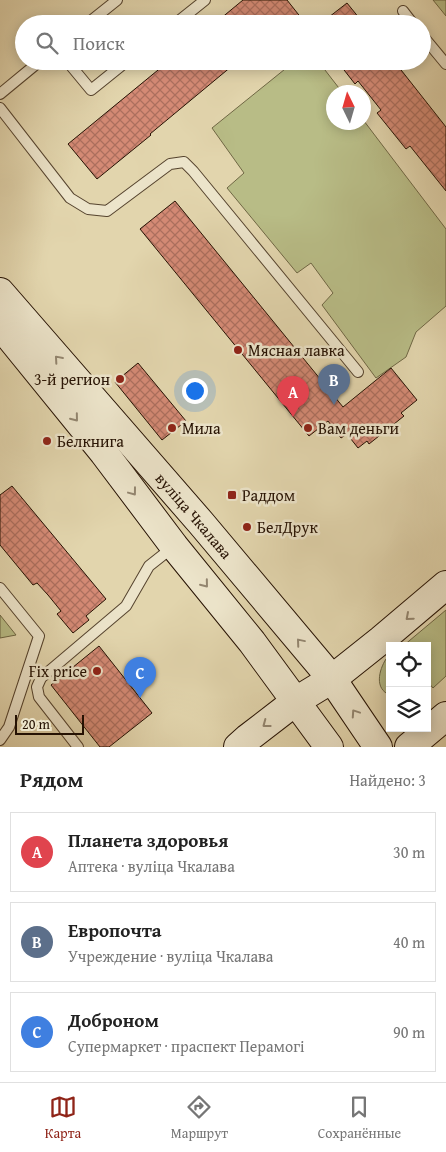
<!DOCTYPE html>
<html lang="ru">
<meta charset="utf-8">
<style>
:root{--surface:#fff;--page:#f6f6f6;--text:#222;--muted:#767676;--line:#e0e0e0;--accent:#8f2418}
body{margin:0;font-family:"Gentium Book Plus",serif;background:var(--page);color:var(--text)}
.controls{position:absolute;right:15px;bottom:15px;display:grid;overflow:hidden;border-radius:0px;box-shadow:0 2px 12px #0003}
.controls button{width:45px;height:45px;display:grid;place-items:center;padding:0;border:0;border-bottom:1px solid var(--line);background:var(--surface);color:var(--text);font:25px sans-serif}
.compass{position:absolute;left:326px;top:85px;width:45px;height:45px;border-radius:50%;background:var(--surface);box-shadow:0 2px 12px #0003;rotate:355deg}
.scale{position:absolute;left:15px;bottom:12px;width:69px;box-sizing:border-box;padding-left:5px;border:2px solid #261203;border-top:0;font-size:14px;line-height:18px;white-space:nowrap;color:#261203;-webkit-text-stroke:4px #ece4ca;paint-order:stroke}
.you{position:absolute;left:194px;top:390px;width:18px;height:18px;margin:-12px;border:4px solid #fff;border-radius:50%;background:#1a73e8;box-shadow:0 0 0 8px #1a73e833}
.badge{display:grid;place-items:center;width:32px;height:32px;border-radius:50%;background:var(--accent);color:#fff;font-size:16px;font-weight:700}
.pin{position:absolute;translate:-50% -41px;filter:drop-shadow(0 1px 2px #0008)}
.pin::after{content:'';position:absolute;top:26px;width:18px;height:15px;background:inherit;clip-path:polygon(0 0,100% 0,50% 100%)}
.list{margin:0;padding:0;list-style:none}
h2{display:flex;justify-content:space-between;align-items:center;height:65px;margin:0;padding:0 20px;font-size:21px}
h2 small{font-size:16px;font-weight:400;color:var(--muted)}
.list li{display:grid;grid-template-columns:32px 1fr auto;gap:15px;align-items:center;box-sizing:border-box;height:80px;margin:0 10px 10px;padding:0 10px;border:1px solid var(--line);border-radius:0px}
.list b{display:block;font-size:19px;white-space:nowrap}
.list p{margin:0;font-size:16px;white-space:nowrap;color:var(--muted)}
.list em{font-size:16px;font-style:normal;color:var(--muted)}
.icon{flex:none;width:28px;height:28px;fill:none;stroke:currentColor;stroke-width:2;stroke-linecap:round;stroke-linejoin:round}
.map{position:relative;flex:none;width:446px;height:747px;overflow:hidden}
.search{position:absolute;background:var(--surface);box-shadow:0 2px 12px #0003;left:15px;right:15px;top:15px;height:55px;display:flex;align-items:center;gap:12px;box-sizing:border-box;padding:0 18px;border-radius:28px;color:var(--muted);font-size:19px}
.sheet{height:335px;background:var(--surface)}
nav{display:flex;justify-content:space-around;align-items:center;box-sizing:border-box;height:70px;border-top:1px solid var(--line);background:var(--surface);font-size:14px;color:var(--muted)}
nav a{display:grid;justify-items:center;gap:2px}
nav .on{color:var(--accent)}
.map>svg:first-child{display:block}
.grass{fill:#b8bc86;stroke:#6f6744}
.building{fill:url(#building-cross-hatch);stroke:#261203}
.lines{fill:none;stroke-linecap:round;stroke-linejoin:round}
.lane-casing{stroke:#55432e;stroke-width:12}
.secondary-casing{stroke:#261203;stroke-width:30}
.lane{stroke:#ece4ca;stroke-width:10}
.secondary{stroke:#ece4ca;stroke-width:28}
.oneway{stroke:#938670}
.poi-dot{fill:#8f2418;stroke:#ece4ca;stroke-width:2}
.labels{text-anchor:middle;stroke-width:5;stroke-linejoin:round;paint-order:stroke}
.poi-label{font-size:16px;fill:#261203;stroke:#ece4ca;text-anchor:start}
.street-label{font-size:16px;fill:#261203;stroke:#ece4ca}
</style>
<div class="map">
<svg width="446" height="747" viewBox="0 0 446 747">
<defs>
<pattern id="building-cross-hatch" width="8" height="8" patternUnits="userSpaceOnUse" patternTransform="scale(1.25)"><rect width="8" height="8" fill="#d48a75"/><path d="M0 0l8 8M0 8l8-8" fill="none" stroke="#ac6f5e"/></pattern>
</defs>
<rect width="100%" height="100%" fill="#e2d5ad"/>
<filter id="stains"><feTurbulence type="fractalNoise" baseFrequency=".004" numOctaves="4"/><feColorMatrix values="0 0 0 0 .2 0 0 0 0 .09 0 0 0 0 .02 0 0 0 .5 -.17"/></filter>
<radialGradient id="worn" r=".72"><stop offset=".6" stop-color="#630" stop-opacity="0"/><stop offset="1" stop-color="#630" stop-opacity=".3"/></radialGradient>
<!-- grass -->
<path class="grass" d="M433,0H446V16Z
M295,61H318L342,92H334V122H364V121L446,229V306L416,332L406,357L376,378L322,305L333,293L311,263L297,273L227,188L244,173L212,128Z
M446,610V676L433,688L427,681V646H403Z
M0,615L16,635L0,638Z
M386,659L390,664V695C374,689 379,670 386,659Z"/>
<!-- building -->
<path class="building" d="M243,0H287L306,24H214Z
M347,3L364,24H320Z
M169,61H238L150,134L151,135L97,179L68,144Z
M337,61H394L446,127V191L410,146L406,149L377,113L381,110L358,81L355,84Z
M175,201L343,407L391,368L417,400L401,413L404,416L369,444L367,441L358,448L347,434L341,438L328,421L309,436L140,229Z
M138,363L186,421L162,440L115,382Z
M12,486L106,599L86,616L89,620L73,633L57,614L61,611L48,595L37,583L33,585L0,545V495Z
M99,646L152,713L109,747H100L51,685Z"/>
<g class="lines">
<!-- lane casing -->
<g class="lane-casing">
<path id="lane" d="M403,11L413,24
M87,24L117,0
M175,24L205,0
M422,35L446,64
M67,61L91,90L127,61
M0,94L40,61
M0,108L70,198L88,209L107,211L170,164L184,162L193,171L358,372
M0,588L39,636L9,727L0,740
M78,747L39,697L37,687L41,678L126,606L149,566L173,547"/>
</g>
<!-- secondary casing -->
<g class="secondary-casing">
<g id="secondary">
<path id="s1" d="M0,292L201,523L332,679L378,747"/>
<path d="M0,325L104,453L174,546L252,642L329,747"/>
<path d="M238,747L248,738L296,701L332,679L381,640L446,585"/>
<path d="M409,747L446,716"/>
</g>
</g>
<!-- lane -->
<use href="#lane" class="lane"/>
<!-- secondary -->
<use href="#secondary" class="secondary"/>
</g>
<!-- one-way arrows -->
<defs><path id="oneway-chevron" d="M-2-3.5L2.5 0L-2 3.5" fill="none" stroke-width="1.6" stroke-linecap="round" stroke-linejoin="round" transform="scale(1.25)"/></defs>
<g class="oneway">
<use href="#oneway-chevron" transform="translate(58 359) rotate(-131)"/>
<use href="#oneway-chevron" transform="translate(75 418) rotate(51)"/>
<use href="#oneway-chevron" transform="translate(133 492) rotate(53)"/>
<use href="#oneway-chevron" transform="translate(205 584) rotate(51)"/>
<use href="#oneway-chevron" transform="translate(409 617) rotate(139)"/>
<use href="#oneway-chevron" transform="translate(300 642) rotate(-130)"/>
<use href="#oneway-chevron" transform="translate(355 713) rotate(-124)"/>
<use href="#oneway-chevron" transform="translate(266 724) rotate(143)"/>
</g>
<!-- markers -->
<g class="poi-dot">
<circle cx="238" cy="350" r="5"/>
<circle cx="120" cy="379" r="5"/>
<circle cx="172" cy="428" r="5"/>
<circle cx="308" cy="428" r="5"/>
<circle cx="47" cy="441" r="5"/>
<rect x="227" y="490" width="10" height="10" rx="2.5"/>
<circle cx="247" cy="527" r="5"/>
<circle cx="97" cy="671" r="5"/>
</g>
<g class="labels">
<!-- poi labels -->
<g class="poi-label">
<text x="248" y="356">Мясная лавка</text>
<text x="110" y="385" text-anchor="end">3-й регион</text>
<text x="182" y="434">Мила</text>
<text x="318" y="434">Вам деньги</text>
<text x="57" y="447">Белкнига</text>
<text x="242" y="501">Раддом</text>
<text x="257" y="533">БелДрук</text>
<text x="87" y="677" text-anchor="end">Fix price</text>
</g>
<!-- street labels -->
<g class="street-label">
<text dy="6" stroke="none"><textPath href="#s1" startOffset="296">вуліца Чкалава</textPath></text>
</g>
</g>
<rect width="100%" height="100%" filter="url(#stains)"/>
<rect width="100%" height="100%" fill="url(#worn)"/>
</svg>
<div class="controls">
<button><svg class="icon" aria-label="locate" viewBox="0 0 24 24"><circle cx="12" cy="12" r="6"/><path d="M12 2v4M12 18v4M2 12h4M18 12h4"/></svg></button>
<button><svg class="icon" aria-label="layers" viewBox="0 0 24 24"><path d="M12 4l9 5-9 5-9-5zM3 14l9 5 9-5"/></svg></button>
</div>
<svg class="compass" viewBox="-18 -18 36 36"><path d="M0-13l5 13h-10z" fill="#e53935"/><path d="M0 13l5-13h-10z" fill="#767676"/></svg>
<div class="scale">20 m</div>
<div class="you"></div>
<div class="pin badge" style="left:293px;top:417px;background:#e0444e">A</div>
<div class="pin badge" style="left:334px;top:405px;background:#5c6f8a">B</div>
<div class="pin badge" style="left:140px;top:698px;background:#3f7fe0">C</div>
<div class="search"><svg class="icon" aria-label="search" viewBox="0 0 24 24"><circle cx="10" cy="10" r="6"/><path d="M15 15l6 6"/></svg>Поиск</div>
</div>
<section class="sheet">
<h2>Рядом<small>Найдено: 3</small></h2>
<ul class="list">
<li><span class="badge" style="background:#e0444e">A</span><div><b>Планета здоровья</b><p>Аптека · вуліца Чкалава</p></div><em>30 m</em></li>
<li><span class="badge" style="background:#5c6f8a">B</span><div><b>Европочта</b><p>Учреждение · вуліца Чкалава</p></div><em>40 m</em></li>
<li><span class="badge" style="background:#3f7fe0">C</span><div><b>Доброном</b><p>Супермаркет · праспект Перамогі</p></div><em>90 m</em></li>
</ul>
</section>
<nav>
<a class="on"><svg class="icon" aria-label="map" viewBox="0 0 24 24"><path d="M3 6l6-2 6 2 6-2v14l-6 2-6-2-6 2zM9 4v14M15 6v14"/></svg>Карта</a>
<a><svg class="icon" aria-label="directions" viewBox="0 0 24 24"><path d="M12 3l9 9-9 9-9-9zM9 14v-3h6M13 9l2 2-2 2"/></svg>Маршрут</a>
<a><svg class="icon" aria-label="saved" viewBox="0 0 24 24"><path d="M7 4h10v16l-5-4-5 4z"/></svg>Сохранённые</a>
</nav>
